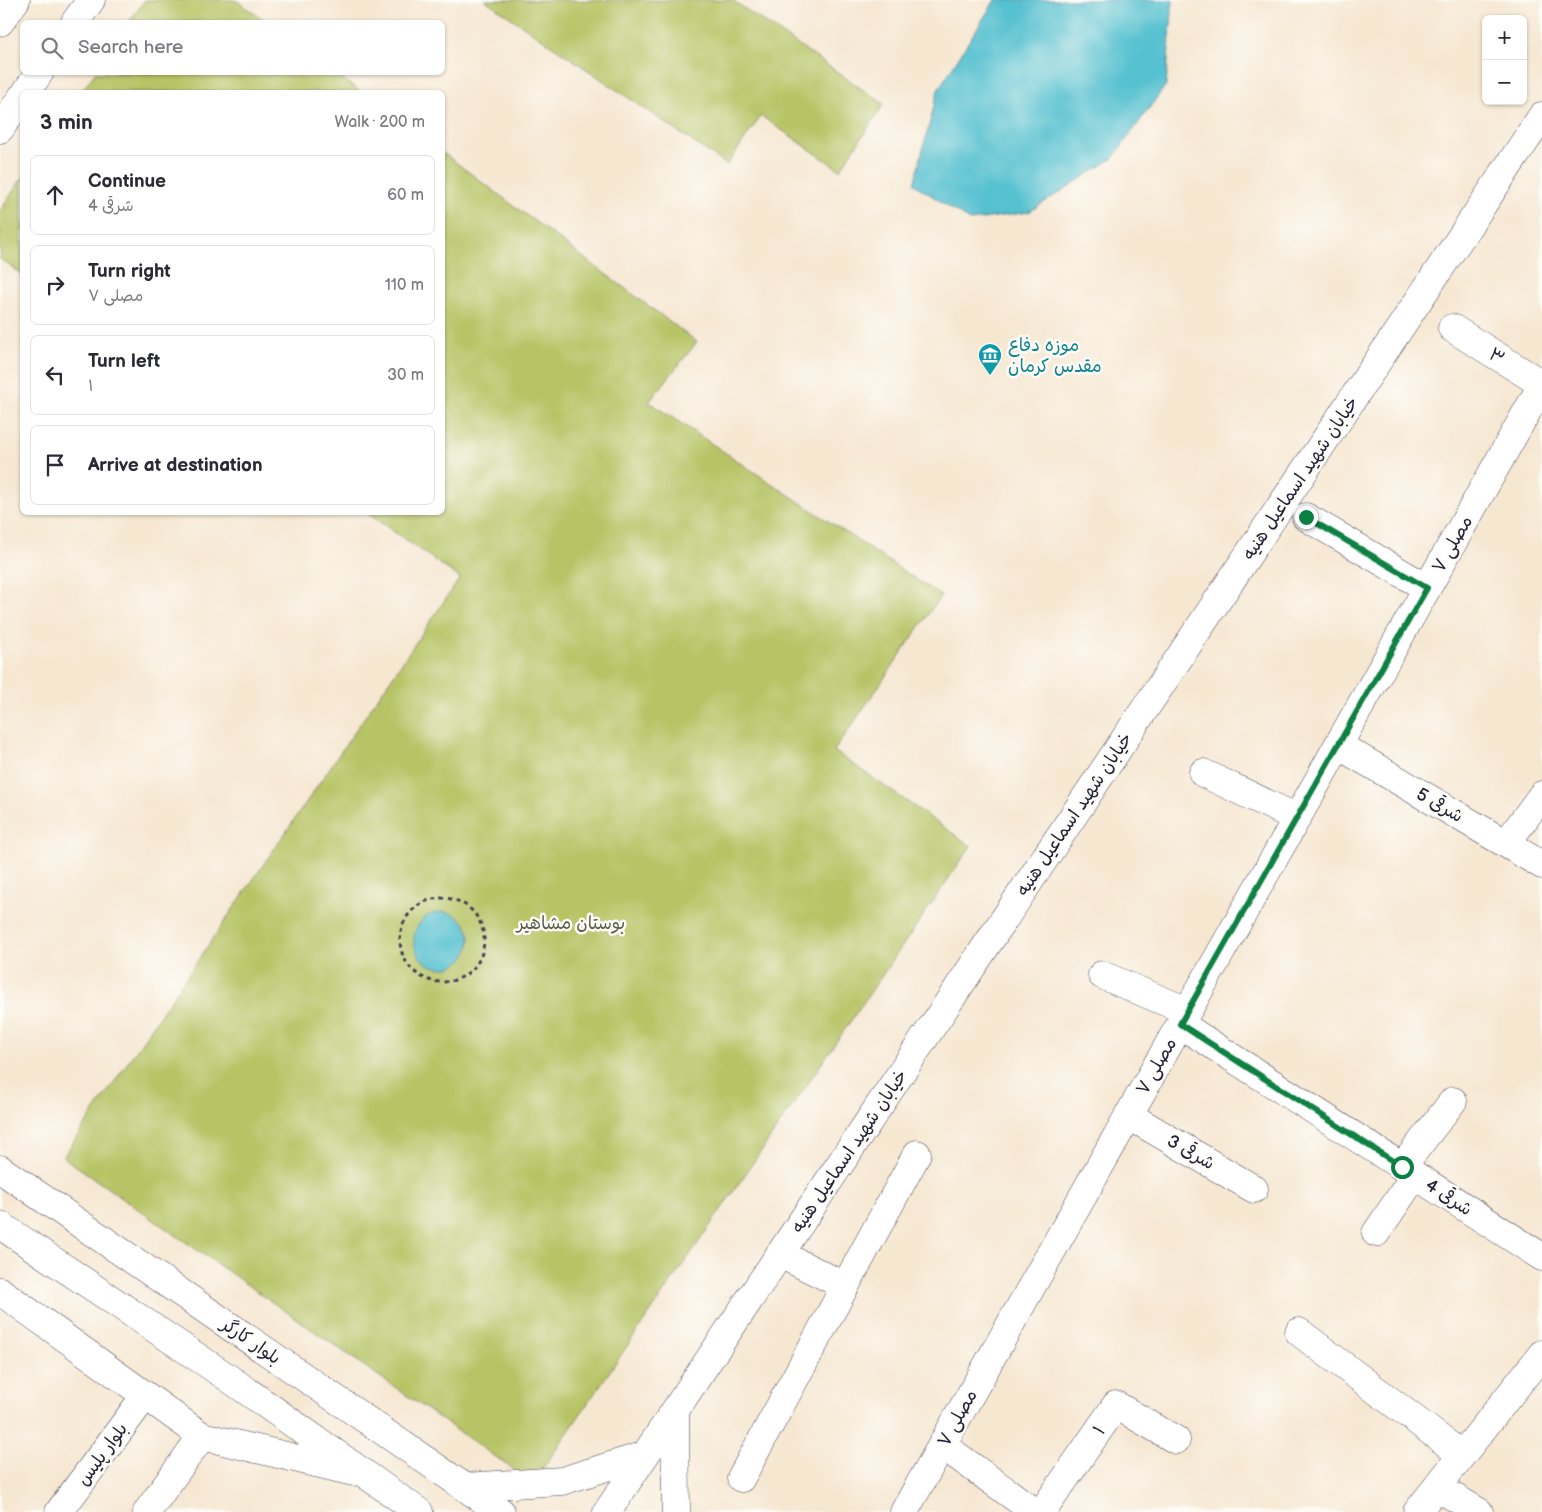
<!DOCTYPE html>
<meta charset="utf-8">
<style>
:root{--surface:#fff;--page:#f2f2f3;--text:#2b2b33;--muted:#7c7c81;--line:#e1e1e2}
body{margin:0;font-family:"Balsamiq Sans","Playpen Sans Arabic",sans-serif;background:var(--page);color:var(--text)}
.controls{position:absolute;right:15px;top:15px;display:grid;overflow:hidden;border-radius:8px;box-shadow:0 1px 4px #0004}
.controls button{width:45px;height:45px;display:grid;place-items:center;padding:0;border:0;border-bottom:1px solid var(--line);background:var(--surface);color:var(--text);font:25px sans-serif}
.stop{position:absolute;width:15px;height:15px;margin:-11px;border:4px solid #0b8043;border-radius:50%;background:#fff}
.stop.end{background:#0b8043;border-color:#fff;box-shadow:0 1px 5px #0008}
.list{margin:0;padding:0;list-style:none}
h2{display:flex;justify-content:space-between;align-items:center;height:65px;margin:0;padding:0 20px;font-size:21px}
h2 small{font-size:16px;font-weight:400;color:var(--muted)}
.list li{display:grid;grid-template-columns:32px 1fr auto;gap:15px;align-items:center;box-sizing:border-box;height:80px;margin:0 10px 10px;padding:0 10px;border:1px solid var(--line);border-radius:8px}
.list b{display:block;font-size:19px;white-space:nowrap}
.list p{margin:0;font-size:16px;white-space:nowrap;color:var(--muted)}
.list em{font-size:16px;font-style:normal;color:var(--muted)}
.icon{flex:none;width:28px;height:28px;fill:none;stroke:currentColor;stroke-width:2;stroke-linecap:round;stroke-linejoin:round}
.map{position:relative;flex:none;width:1542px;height:1512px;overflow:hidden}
.search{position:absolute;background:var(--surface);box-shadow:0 1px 4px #0004;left:20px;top:20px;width:425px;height:55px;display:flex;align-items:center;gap:12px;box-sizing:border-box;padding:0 18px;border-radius:8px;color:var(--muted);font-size:19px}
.panel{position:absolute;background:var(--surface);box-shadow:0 1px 4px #0004;left:20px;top:90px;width:425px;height:425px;border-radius:8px}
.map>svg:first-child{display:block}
.green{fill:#b7c466;stroke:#6c7350}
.water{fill:#56c1d0;stroke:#3c7286}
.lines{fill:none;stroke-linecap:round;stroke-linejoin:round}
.minor-casing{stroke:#424052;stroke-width:29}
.tertiary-casing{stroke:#424052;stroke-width:29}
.secondary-casing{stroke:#424052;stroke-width:29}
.path{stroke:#424052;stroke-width:3;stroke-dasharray:4 4;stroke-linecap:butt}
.minor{stroke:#fff;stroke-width:28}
.tertiary{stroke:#fff;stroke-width:28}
.secondary{stroke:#fff;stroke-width:28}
.route{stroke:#0b8043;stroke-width:6}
.labels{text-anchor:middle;stroke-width:5;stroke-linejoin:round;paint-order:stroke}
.culture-label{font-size:18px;fill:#0d838f;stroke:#fdfcf7;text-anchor:start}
.street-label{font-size:18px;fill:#22223b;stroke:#fdfcf7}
.park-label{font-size:18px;fill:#565b4a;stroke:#fdfcf7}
</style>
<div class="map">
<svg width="1542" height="1512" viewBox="0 0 1542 1512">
<rect width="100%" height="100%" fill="#fdfcf7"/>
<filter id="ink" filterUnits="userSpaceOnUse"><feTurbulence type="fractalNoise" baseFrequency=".02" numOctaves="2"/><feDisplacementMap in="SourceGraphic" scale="10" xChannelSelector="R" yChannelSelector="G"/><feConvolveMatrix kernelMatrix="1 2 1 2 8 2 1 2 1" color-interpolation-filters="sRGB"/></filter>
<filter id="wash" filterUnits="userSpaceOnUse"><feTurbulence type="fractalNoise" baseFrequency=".0096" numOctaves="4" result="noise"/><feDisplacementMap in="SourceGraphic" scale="20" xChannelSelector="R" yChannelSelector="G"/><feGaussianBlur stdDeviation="1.12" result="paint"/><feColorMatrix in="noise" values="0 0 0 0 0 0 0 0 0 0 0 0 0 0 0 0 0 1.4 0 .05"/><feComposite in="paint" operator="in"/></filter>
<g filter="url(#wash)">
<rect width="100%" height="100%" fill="#f6e7d1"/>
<!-- green -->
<path class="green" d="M145,0H236L266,22H129Z
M485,0H732L884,104L840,170L761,116L727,165Z
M95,73H334L361,92H81Z
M443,153L697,342L649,402L941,596L834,751L971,846L533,1483L63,1157L460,578L367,513L442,512Z
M22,178V274L0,259V211Z"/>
<!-- water -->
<path class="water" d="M995,0H1173L1166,85L1113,158L1029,212L970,221L914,184L938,90Z
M414 940a28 28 0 1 1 56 0a28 28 0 1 1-56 0Z"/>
</g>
<g filter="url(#ink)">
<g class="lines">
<!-- minor casing -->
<g class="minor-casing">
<path id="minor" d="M1452,328L1542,384
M1306,517L1427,588
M1338,745L1542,865
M1203,773L1297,818
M1506,844L1542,795
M1102,975L1187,1011
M1180,1024L1542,1257
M1128,1115L1254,1189
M1402,1167L1453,1101
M1376,1233L1415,1175
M780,1254L845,1286
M1299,1332L1462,1455
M942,1445L1035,1512
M741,1478L917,1154
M1437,1487L1479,1512
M904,1512L1542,385
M1042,1512L1116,1405L1176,1440
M1417,1512L1542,1354"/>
</g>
<!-- tertiary casing -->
<g class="tertiary-casing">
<path id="tertiary" d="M59,1512L145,1396
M147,1512L202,1436"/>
</g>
<!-- secondary casing -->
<g class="secondary-casing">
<path id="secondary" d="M0,22L16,0
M75,22L91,0
M26,92L40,72
M0,129L22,97
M0,1169L501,1512
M0,1225L227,1377L419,1512
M0,1291L202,1436L353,1472
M675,1411L676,1512
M465,1487L562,1481L645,1455
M607,1512L1542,116"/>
</g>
<!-- path -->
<path class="path" d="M400 940a42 42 0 1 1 84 0a42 42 0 1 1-84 0Z"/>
<!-- minor -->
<use href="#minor" class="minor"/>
<!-- tertiary -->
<use href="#tertiary" class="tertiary"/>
<!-- secondary -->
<use href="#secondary" class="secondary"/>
</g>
</g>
<g class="lines" filter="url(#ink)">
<!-- route -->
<path class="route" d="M1306,517L1427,588L1180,1024L1402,1167"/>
</g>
<!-- icons -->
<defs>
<g id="museum-pin" transform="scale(1.25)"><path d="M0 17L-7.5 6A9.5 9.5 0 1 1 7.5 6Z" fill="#0f9aa8" stroke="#fdfcf7"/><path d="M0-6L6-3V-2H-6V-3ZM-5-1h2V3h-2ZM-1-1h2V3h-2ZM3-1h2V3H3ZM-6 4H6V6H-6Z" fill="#fff"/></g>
</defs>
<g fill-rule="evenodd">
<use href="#museum-pin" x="990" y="355"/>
</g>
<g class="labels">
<!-- culture labels -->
<g class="culture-label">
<text x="1008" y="351">موزه دفاع<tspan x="1008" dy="21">مقدس کرمان</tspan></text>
</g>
<!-- street labels -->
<g class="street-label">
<text transform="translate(1497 356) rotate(32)" y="6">۳</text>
<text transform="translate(1300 478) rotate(-56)" y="6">خیابان شهید اسماعیل هنیه</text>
<text transform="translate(1452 544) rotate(-60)" y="6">مصلی ۷</text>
<text transform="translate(1440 805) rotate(30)" y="6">شرقی 5</text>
<text transform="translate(1074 814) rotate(-56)" y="6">خیابان شهید اسماعیل هنیه</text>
<text transform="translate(1156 1066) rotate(-60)" y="6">مصلی ۷</text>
<text transform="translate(849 1151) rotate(-56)" y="6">خیابان شهید اسماعیل هنیه</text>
<text transform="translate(1191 1152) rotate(30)" y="6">شرقی 3</text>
<text transform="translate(1449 1197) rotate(33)" y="6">شرقی 4</text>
<text transform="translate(251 1341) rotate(34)" y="6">بلوار کارگر</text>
<text transform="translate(957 1418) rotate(-61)" y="6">مصلی ۷</text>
<text transform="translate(1099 1430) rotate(-55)" y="6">۱</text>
<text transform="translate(102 1454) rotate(-54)" y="6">بلوار پلیس</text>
</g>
<!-- park labels -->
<g class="park-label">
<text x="571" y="929">بوستان مشاهیر</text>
</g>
</g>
</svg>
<div class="controls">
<button>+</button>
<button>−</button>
</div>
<div class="stop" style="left:1402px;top:1167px"></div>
<div class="stop end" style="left:1306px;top:517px"></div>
<div class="search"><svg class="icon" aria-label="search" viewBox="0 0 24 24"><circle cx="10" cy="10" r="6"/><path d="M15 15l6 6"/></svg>Search here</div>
<section class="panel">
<h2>3 min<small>Walk · 200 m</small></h2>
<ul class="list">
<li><svg class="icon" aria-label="ahead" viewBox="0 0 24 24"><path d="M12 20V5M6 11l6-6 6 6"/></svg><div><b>Continue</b><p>شرقی 4</p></div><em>60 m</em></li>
<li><svg class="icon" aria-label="right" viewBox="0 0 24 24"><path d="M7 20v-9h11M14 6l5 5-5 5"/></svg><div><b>Turn right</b><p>مصلی ۷</p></div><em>110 m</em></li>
<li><svg class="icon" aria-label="left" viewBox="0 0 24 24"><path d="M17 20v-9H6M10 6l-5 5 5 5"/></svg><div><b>Turn left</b><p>۱</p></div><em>30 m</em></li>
<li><svg class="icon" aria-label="arrive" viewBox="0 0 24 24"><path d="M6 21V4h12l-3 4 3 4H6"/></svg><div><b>Arrive at destination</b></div></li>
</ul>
</section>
</div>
